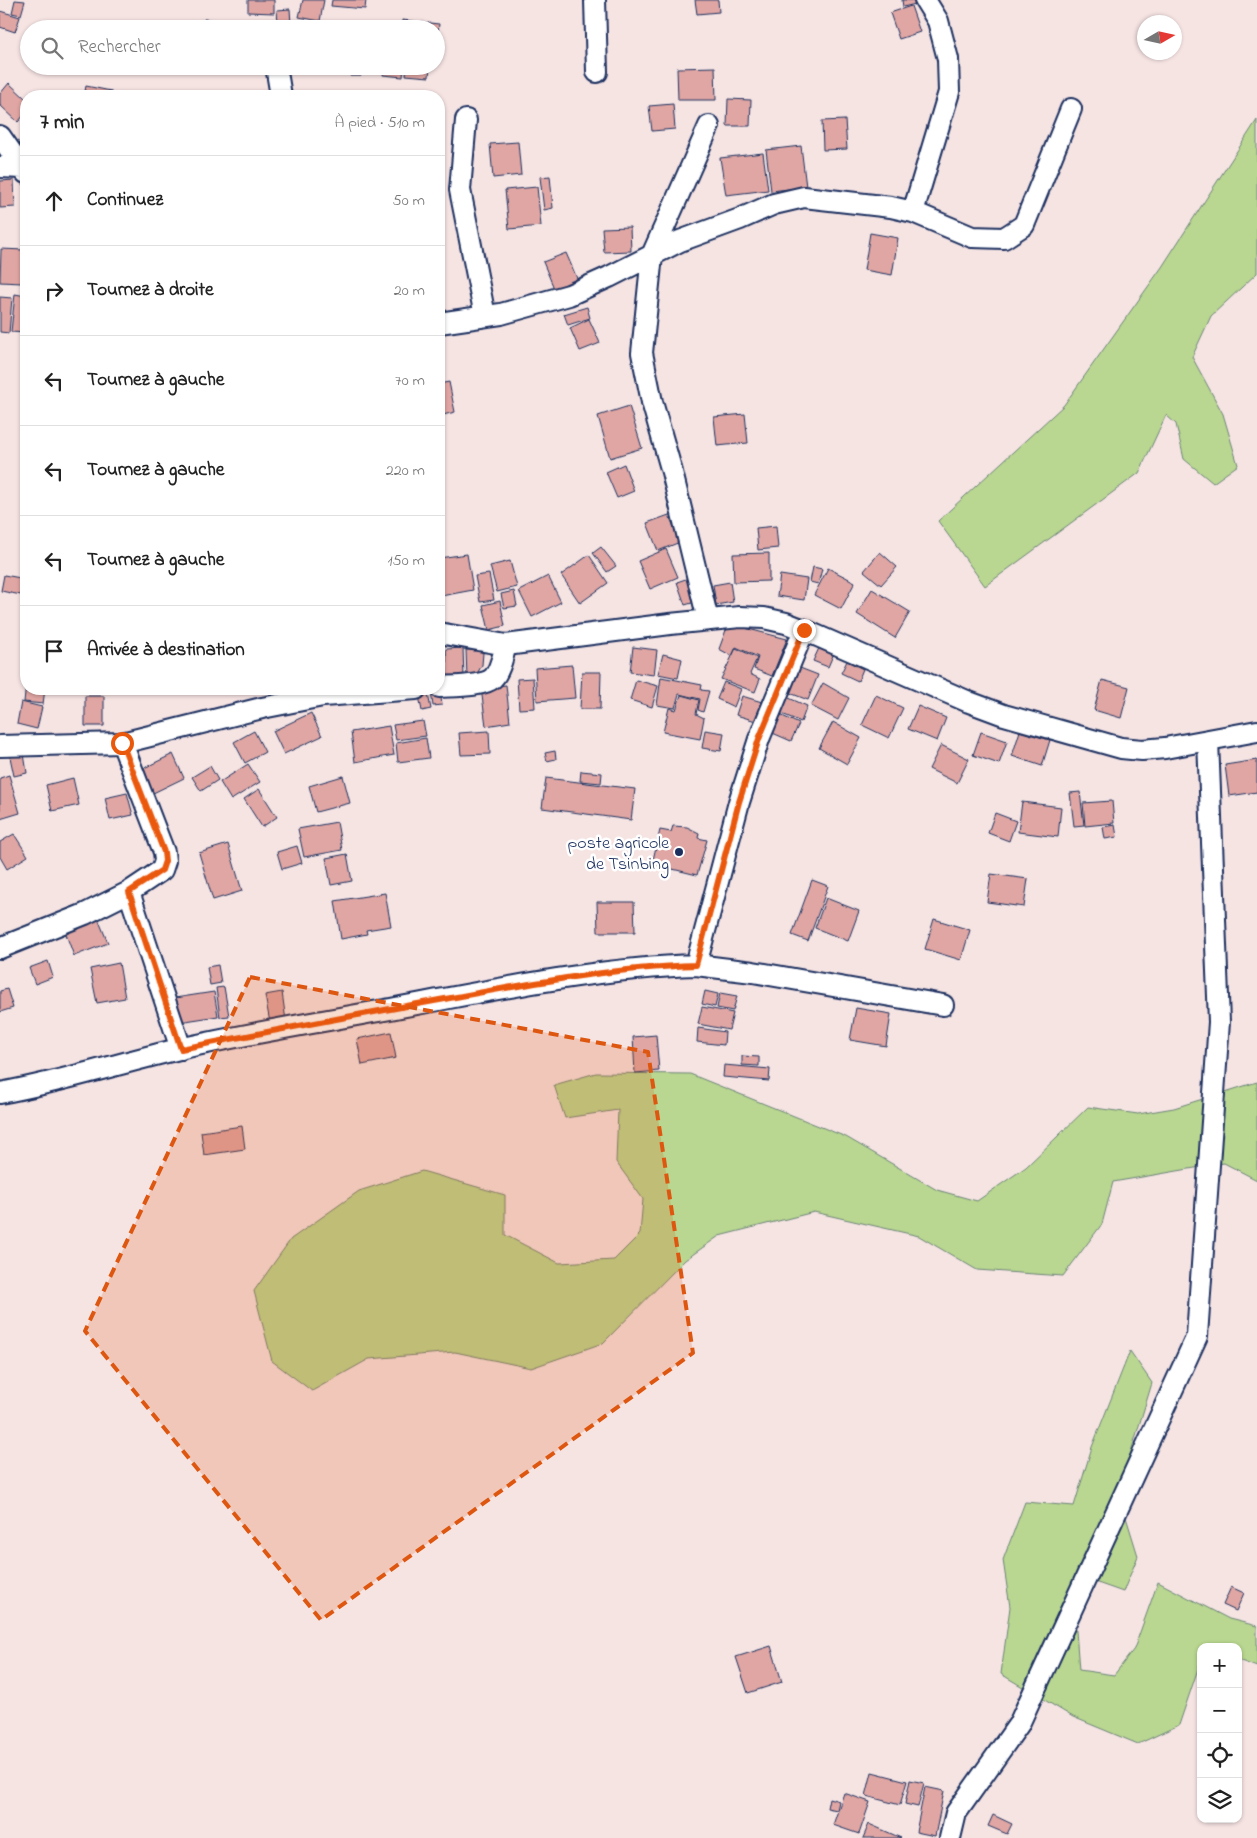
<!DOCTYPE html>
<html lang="fr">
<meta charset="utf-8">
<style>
:root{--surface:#fff;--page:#f2f2f2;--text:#222;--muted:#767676;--line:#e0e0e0}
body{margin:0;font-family:"Indie Flower",sans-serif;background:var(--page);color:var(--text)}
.controls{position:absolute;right:15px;bottom:15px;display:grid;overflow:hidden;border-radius:10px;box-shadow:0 1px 4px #0004}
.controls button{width:45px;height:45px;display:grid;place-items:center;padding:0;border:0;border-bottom:1px solid var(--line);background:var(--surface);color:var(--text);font:25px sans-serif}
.compass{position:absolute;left:1137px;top:15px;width:45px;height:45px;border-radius:50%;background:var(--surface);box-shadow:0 1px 4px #0004;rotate:81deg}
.stop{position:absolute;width:15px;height:15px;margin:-11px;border:4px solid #ea580c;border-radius:50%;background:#fff}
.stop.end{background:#ea580c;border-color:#fff;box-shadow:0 1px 5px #0008}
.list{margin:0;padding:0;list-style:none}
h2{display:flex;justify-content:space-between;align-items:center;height:65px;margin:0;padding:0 20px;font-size:21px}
h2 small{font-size:16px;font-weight:400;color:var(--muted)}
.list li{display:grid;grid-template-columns:32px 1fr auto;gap:15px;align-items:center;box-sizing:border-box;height:90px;padding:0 20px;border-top:1px solid var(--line)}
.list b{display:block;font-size:19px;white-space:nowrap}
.list em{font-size:16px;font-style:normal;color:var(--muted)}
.icon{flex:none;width:28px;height:28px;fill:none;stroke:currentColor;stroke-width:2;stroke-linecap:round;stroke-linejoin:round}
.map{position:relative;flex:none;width:1257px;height:1838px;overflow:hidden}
.search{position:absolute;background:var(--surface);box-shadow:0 1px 4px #0004;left:20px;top:20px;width:425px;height:55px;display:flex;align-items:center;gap:12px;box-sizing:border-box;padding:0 18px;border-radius:28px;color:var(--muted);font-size:19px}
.panel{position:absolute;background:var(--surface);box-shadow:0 1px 4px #0004;left:20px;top:90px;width:425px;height:605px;border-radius:20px}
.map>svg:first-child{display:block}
.green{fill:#b9d790;stroke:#6a8377}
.building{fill:#e0a6a3;stroke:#1b2f5e}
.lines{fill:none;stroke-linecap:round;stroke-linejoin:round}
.minor-casing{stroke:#1b2f5e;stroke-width:24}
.minor{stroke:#fff;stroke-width:20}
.route{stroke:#ea580c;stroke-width:6}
.marked{fill:#de5710;fill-opacity:0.2;stroke:#de5710;stroke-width:4;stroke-dasharray:10 6;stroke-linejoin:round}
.poi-dot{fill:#1b2f5e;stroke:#fff;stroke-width:2}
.labels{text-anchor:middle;stroke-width:5;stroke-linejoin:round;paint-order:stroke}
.poi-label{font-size:18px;fill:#1b2f5e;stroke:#fff;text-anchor:end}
</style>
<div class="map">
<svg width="1257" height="1838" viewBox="0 0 1257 1838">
<rect width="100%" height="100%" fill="#f6e4e3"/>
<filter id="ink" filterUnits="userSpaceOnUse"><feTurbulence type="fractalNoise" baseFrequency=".02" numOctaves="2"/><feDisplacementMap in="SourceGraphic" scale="10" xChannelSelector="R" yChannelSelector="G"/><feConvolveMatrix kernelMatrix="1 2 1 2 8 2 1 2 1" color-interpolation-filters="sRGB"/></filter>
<g filter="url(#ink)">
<!-- green -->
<path class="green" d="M1257,120V273L1211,316L1192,357L1223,414L1238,465L1213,483L1184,459L1176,424L1166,415L1139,473L985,586L938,521L1064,405L1162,267Z
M596,1073L690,1074L846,1137L937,1190L977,1201L1026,1167L1088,1107L1138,1114L1174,1108L1257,1082V1180L1224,1163L1113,1182L1102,1224L1063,1276L977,1270L919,1236L814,1212L719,1236L685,1260L603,1343L531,1368L455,1352L369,1359L312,1391L272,1361L254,1291L291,1239L359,1191L422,1171L505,1195V1235L559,1263L614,1260L640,1234L643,1199L616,1162L618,1110L565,1118L554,1085Z
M1130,1351L1152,1383L1130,1455L1117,1488L1138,1556L1123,1592L1089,1580L1074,1604L1079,1670L1114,1675L1134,1649L1158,1582L1229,1619L1257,1626V1667L1238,1660V1647H1201V1660L1179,1725L1138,1744L1073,1717L1001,1674L1010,1607L1003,1560L1025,1502L1074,1506L1092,1447Z"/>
<!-- building -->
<path class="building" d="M15,0L25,1L21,15L12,13Z
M248,0H274V13L248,12Z
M303,0H324L320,21L299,17Z
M332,0H366L365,9L331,6Z
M695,0H718L719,12L697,14Z
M902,0H919L920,3L903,7Z
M911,6L920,32L899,39L890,13Z
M290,9L291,24H278L277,10Z
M0,11L20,17L15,32L0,27Z
M204,19L230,21L229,29H204Z
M402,20L439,24L437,40L436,29H402Z
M350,66H362L361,76H350Z
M384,66H404L403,77L383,75Z
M407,66H430L429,77L406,75Z
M715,67L716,100H678L677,68Z
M9,83L26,99V113L18,122L0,105V94Z
M86,86L111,91L110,96H84Z
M728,99L751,100L750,126H727Z
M673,104L675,129L652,131L649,106Z
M845,120L847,149L823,150L822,121Z
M518,142L521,175L493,178L490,144Z
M801,146L806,187L771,191L766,150Z
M763,153L768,190L726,195L720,158Z
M550,176L553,208L544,210L540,177Z
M14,180L15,207L0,208V181Z
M537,187L541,226L509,229L505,190Z
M630,227L631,251L604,252L602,228Z
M870,233L898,238L892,275L864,270Z
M1,249L24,250L22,283L0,282Z
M566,253L579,283L556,293L543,262Z
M15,294L26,296V333L11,332Z
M0,297L12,298L9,333L0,332Z
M587,307L590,318L568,325L564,314Z
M589,319L600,343L580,351L570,328Z
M449,382L455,412L439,416V384Z
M629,406L642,448L610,458L598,416Z
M745,414L748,443L717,446L714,417Z
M624,464L634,491L617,498L606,472Z
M669,515L680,542L658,551L647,523Z
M776,526L778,548L758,550L756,528Z
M601,547L616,566L607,572L593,553Z
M666,549L678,577L650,589L638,561Z
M880,552L897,567L881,585L864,571Z
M769,553V581L734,582L733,554Z
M467,554L473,590L441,596L439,586V558Z
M589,555L608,583L580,603L561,575Z
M510,561L517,587L497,592L490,566Z
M813,567L822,569L818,584L810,582Z
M828,568L855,582L841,609L814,595Z
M489,574L494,600L480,602L475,576Z
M4,575L26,579V596L1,591Z
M697,575L705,599L685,605L677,582Z
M780,575L807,579L804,600L777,596Z
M548,576L561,602L532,617L519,591Z
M730,582L733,602L716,605L713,585Z
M872,589L910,612L895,638L857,614Z
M514,591L517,606L504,608L501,594Z
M500,601L505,626L489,630L483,605Z
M737,626L787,639L772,676L754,669L758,657L736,647L732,656L719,649L726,630Z
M439,642H444L443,664H439Z
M820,646L834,653L828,667L813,661Z
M633,647L657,650L654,675L630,672Z
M463,648L464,678H447L446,649Z
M736,648L757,658L750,674L760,679L755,692L721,679Z
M466,650H479L483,653L482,665L474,679L467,678Z
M663,654L682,659L678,678L658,674Z
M847,661L863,669L858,681L841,673Z
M572,665L575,698L537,701L535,668Z
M800,668L818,675L808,700L790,693Z
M582,672H601L600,709H580Z
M661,677L702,685L701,690L709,691L703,712L698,710L700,699L679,694L675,708L657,705Z
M533,678L535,708L519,709L517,679Z
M636,680L658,686L652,707L630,700Z
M1102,680L1129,687L1121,718L1094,710Z
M724,682L741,689L734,707L717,699Z
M26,683V689H45L43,704L24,702Z
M823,683L849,698L838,720L811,706Z
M506,685L510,722L486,726L481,688Z
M160,689H180V692L161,693Z
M440,691L442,705L433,706L431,692Z
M428,694L431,709L422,711L419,696Z
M681,695L699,700L696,714L704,718L700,739L663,732L669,708L676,710Z
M782,695L807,706L801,722L775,711Z
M876,695L903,708L889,738L862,725Z
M85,696H104V726H85Z
M742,696L762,702L756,721L736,715Z
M21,702L42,707L37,729L17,724Z
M918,706L946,718L937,741L908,729Z
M311,713L322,736L284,754L273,731Z
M776,713L799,724L791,741L768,731Z
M423,721L426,736L396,740L393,725Z
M833,722L861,738L847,764L819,748Z
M389,726L394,755L355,762L351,732Z
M705,730L724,733L721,751L702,748Z
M254,731L265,752L245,763L234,742Z
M489,731L490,754L461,755L459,733Z
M1020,731L1050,740L1042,766L1012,756Z
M981,732L1007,741L999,764L973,755Z
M426,738L429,758L398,762L396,743Z
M941,745L969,759L957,783L929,769Z
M555,751L556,759L547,761L545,753Z
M24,754L27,773L14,776L10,757Z
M173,754L184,778L149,795L138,771Z
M1257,760V792L1229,796L1225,765Z
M248,764L260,782L231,800L220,782Z
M210,766L218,780L201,791L192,777Z
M581,771L602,773L601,783L580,781Z
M9,775L20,813L0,819V778Z
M343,776L350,803L316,812L309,786Z
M73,778L79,805L52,811L46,785Z
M546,778L635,789L631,820L542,808Z
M259,789L277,817L262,827L244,799Z
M1080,792L1084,825L1074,826L1070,793Z
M127,793L133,815L110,820L105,798Z
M1112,801L1114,823L1085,826L1083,803Z
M1022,802L1061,807L1058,837L1018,832Z
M995,813L1016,821L1009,841L988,833Z
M337,822L342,850L304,857L298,829Z
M1115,825L1117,837L1105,839L1103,827Z
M673,826L687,827L699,833L698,838L707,840L697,875L652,864L660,830L671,832Z
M14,834L28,856L7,869L0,857V842Z
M228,844L242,891L213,900L199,853Z
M297,846L302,863L282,869L277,852Z
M347,854L352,881L331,885L326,858Z
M991,874L1028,879L1024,907L987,902Z
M812,880L828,886L808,941L792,935Z
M385,893L391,926L366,930L367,934L341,939L335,901Z
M826,898L859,911L848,941L815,928Z
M597,902H634L635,932H598Z
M97,916L108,943L74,956L64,929Z
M934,919L970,930L961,960L925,949Z
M48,961L53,977L35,984L29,968Z
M119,963L125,998L97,1003L90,969Z
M218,965L221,983L210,985L207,967Z
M224,987L229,1016L220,1017L216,988Z
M7,989L13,1008L0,1012V991Z
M705,991L718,994L715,1007L702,1004Z
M214,992L218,1016L179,1022L175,998Z
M282,992L286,1021L270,1023L265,995Z
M720,993L737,996L733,1011L717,1008Z
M702,1007L733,1013L729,1030L698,1024Z
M856,1008L891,1014L886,1046L850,1040Z
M698,1028L725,1032L724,1045L697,1042Z
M391,1032L396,1058L362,1065L357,1039Z
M656,1035L659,1071L635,1073L633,1037Z
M742,1056L759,1057V1066L742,1065Z
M724,1065L770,1069L769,1081L723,1077Z
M242,1126L245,1149L204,1155L201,1132Z
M1231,1587L1244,1593L1236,1611L1223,1605Z
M771,1646L782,1682L748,1693L736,1657Z
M872,1772L907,1781L900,1805L866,1796Z
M910,1780L924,1783L918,1807L905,1804Z
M925,1787L944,1791L935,1836L916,1832Z
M844,1793L870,1802L859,1834L833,1825Z
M829,1798L839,1801L837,1810L827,1808Z
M993,1815L1012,1824L1007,1834L988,1826Z
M869,1824L901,1838H863Z"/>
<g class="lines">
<!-- minor casing -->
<g class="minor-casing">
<path id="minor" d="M595,0L597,72
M276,66L281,96
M466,120L460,190L485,316
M0,136L26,173
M0,167L23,168
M913,212L972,237L1004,238L1024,225L1071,109
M439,323L501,314L569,295L609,277L680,241L740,219L774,204L804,197L891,207L913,212L949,92L948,59L938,21L925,0
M708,620L672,472L652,402L642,353L652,255L709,126
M804,630L759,739L739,802L696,965L753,972L943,1005
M439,633L506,645L670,624L740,617L764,618L786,623L804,630L969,702L1004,715L1121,748L1142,750L1165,748L1257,731
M439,687C452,686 483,687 493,678C500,671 503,655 506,645
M0,746L122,743L262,708L323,696L416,689
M129,892L181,1049
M0,948L85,914L129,892L162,870L165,861L164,852L122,743
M0,1093C61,1082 120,1063 179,1049C258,1031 338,1019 417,1004C509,987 602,968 696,965
M950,1838L956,1813L1019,1724L1197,1336L1219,1022L1208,740"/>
</g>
<!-- minor -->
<use href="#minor" class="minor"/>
</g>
</g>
<g class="lines" filter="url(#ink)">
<!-- route -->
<path class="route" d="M122,743L164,852L165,861L162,870L129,892L181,1049C269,1031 357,1015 445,999C528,984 611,968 696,965L739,802L759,739L804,630"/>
</g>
<!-- marked area -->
<path class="marked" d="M250,977L648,1052L693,1353L321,1620L85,1331Z"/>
<!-- markers -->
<circle class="poi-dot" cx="679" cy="852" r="5"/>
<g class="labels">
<!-- poi labels -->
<g class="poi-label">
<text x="669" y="848">poste agricole<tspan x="669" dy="21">de Tsinbing</tspan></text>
</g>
</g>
</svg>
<div class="controls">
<button>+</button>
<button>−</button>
<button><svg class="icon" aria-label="locate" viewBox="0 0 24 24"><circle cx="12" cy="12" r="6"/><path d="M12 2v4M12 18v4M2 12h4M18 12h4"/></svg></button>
<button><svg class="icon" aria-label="layers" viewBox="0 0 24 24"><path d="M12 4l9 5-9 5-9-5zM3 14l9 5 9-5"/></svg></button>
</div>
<svg class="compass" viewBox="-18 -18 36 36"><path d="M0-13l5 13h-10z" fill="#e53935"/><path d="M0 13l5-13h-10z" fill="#767676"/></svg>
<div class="stop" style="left:122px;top:743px"></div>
<div class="stop end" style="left:804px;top:630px"></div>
<div class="search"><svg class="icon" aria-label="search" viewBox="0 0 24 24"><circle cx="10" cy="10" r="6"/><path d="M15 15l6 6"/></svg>Rechercher</div>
<section class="panel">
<h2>7 min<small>À pied · 510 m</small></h2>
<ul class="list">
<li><svg class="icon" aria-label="ahead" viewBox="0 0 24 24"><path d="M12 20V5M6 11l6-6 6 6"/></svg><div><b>Continuez</b></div><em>50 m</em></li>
<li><svg class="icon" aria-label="right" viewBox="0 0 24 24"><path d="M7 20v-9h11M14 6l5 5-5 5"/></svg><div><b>Tournez à droite</b></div><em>20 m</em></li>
<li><svg class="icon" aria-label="left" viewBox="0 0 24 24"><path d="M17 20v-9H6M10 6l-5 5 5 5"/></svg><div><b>Tournez à gauche</b></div><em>70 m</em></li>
<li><svg class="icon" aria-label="left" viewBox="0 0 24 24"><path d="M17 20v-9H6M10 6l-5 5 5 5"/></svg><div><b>Tournez à gauche</b></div><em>220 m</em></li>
<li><svg class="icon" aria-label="left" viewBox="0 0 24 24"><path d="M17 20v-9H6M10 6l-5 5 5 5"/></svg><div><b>Tournez à gauche</b></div><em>150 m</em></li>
<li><svg class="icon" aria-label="arrive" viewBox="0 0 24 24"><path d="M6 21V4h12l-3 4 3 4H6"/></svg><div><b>Arrivée à destination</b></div></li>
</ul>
</section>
</div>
